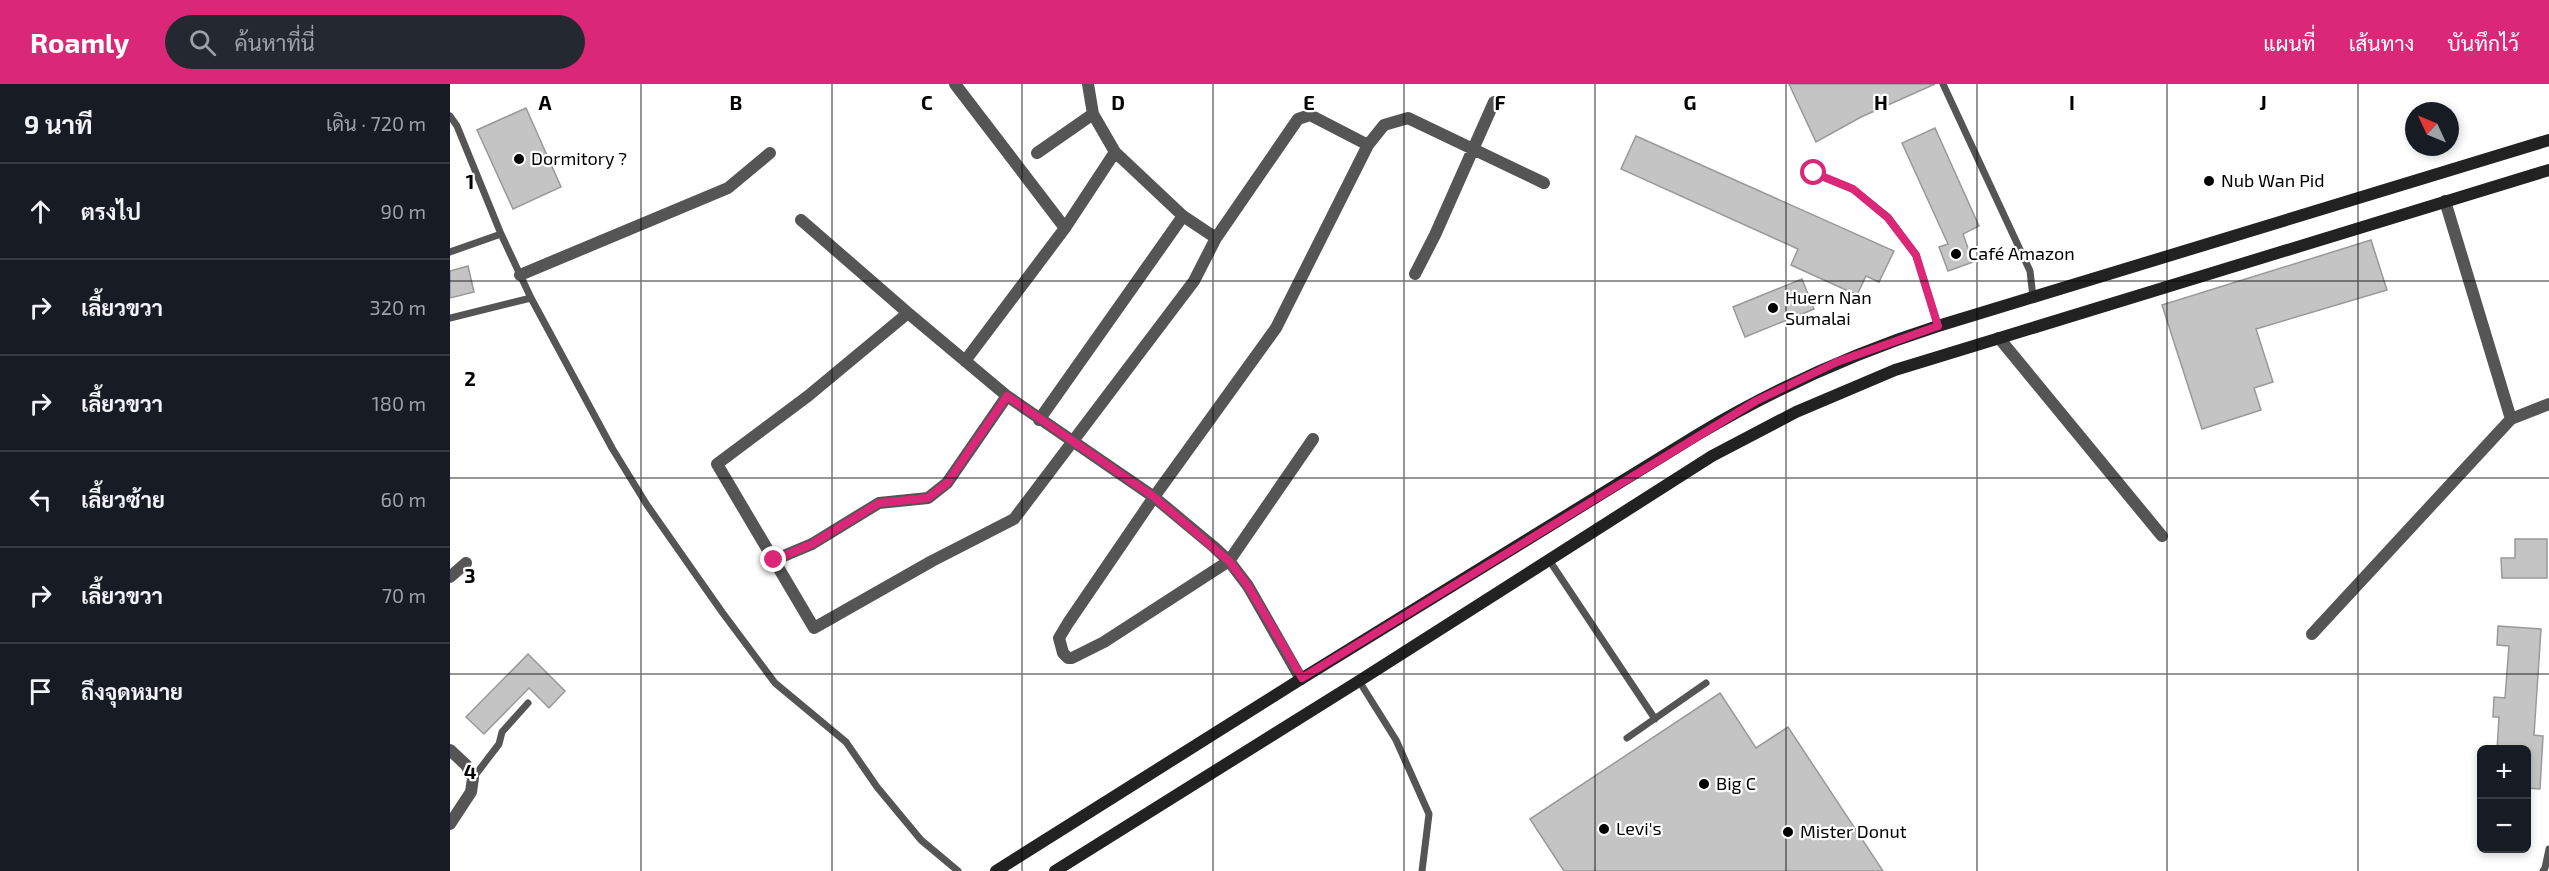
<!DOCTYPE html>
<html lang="th">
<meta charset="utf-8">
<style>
:root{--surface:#171b24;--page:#242831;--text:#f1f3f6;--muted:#9ea1a6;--line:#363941;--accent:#db2777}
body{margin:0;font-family:"Exo 2",Sarabun,sans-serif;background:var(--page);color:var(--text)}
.controls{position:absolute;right:18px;bottom:18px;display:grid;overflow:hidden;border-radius:9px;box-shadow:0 3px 9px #0003}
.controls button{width:54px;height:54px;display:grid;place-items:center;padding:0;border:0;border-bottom:2px solid var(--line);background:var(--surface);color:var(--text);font:30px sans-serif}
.compass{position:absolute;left:1955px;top:18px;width:54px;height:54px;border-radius:50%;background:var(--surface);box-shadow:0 3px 9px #0003;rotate:314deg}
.stop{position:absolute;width:18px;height:18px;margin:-14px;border:4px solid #db2777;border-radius:50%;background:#fff}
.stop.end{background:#db2777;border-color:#fff;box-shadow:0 2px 6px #0008}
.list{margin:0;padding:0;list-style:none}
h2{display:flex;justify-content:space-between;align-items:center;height:78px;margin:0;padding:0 24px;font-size:26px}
h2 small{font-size:20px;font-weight:400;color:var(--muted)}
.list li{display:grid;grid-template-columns:39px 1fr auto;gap:18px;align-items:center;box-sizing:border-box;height:96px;padding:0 24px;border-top:2px solid var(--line)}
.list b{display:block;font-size:22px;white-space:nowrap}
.list em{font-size:20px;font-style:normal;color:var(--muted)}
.icon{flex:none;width:33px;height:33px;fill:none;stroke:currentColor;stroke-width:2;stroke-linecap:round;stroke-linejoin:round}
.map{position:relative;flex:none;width:2099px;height:787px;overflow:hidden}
header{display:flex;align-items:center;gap:36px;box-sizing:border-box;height:84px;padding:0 30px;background:var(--accent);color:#fff}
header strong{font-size:28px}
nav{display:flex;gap:33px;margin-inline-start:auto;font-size:21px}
.search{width:420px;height:54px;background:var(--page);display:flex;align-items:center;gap:15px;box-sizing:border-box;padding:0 21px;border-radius:33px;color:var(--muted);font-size:22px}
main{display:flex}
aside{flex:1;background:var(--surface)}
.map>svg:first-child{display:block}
.building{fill:#c4c4c4;stroke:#999;stroke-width:1.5}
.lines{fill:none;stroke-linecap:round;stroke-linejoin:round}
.service{stroke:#555;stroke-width:7}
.minor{stroke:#555;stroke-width:12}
.secondary{stroke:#222;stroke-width:12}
.route{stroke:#db2777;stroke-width:8}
.grid{fill:none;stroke:#000;stroke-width:1.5;stroke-opacity:0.55}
.poi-dot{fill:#000;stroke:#fff;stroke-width:2}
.labels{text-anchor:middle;stroke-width:4.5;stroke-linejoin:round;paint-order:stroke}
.poi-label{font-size:18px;fill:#000;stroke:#fff;text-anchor:start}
.grid-label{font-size:20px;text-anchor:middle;font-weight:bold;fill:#000;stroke:#fff;stroke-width:4.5;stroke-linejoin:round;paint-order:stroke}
</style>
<header>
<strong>Roamly</strong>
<div class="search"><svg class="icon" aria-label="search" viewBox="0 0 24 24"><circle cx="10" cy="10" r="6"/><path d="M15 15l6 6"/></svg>ค้นหาที่นี่</div>
<nav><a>แผนที่</a><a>เส้นทาง</a><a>บันทึกไว้</a></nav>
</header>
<main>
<aside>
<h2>9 นาที<small>เดิน · 720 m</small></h2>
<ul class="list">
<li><svg class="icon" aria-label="ahead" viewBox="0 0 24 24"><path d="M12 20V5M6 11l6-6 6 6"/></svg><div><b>ตรงไป</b></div><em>90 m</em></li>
<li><svg class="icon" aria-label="right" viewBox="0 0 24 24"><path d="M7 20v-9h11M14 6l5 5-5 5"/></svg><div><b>เลี้ยวขวา</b></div><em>320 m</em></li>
<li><svg class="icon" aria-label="right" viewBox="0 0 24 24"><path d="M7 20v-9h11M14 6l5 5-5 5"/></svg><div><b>เลี้ยวขวา</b></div><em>180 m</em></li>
<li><svg class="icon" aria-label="left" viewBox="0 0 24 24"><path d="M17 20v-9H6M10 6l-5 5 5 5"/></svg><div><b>เลี้ยวซ้าย</b></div><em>60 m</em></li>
<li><svg class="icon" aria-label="right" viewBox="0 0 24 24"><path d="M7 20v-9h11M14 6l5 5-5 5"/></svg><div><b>เลี้ยวขวา</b></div><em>70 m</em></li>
<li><svg class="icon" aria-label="arrive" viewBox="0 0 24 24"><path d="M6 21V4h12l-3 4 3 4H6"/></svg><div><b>ถึงจุดหมาย</b></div></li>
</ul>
</aside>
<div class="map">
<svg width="2099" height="787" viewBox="0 0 2099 787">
<rect width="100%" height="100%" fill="#fff"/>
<!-- building -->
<path class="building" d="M1339,0H1485L1411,33L1366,58Z
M76,24L111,103L63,125L27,46Z
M1485,44L1529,142L1513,150L1523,178L1498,187L1489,163L1498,160L1452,59Z
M1186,52L1444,167L1429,198L1416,192L1407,211L1341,181L1348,165L1171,85Z
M1921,156L1937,206L1806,245L1823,298L1804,304L1811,326L1752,345L1712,221Z
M18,182L24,208L0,214V187Z
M1352,195L1364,225L1295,253L1283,223Z
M2065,455H2097V494H2052L2051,474H2065Z
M2048,542L2091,545L2084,651L2093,652L2090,705L2076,704V666H2047L2049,633H2043L2044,613L2055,614L2059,562L2047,561Z
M78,570L115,607L99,624L79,604L34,650L16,633Z
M1270,609L1306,664L1338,643L1433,787H1114L1080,735Z"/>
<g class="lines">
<!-- service -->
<path class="service" d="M1493,0L1580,187L1583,213
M0,32L7,42L51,150L81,214L162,364L197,421L272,528L325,599L396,658L427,703L471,756L508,787
M1364,89L1403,105L1438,133L1466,171L1488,242
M0,168L51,150
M0,234L81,214
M1099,476L1205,635
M909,597L946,656L979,730L972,787
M1177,654L1256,599
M23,694L49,660L52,648L78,619
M2093,787L2095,784L2099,765"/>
<!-- minor -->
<path class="minor" d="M505,0L615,144
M643,30L665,68
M918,61L934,41L958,34L1094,99
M587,69L643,30L638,0
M1995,117L2061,335
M351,136L458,229L557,312L704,413L764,463L779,477L798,502L851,595
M965,190L985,151L1044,18
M70,191L278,104L320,69
M458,229L358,312L267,380L364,544L482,477L564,435L744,197L766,154L848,35L860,31L918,61L826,244L704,413L618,539L609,554L613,569L618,574H622L654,558L779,477L863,355
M1549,254L1712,452
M515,277L615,144L665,68L733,132L766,154
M589,336L733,132
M324,476L362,460L429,419L478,414L497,399L557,312
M0,493L16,479
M1862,550L2061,335L2099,320
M0,666L16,681L23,694L21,708L0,740"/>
<!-- secondary -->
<path class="secondary" d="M546,787L851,595L1247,351C1324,305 1403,269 1488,242L2099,56
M605,787L909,597L1262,372L1346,328L1445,286L2099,86"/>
</g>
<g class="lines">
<!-- route -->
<path class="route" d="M324,476L362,460L429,419L478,414L497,399L557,312L704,413L779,477L798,502L852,594L1306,317L1387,278L1488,242L1466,171L1438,134L1403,105L1364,89"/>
</g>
<!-- grid -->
<path class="grid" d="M191,0V787M382,0V787M572,0V787M763,0V787M954,0V787M1145,0V787M1336,0V787M1527,0V787M1717,0V787M1908,0V787M0,197H2099M0,394H2099M0,590H2099"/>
<!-- markers -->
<g class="poi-dot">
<circle cx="69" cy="75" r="6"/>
<circle cx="1759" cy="97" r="6"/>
<circle cx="1506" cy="170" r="6"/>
<circle cx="1323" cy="224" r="6"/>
<circle cx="1254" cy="700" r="6"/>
<circle cx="1154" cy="745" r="6"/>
<circle cx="1338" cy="748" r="6"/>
</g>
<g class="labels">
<!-- poi labels -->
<g class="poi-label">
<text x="81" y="81">Dormitory ?</text>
<text x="1771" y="103">Nub Wan Pid</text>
<text x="1518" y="176">Café Amazon</text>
<text x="1335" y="220">Huern Nan<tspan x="1335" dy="21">Sumalai</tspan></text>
<text x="1266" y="706">Big C</text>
<text x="1166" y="751">Levi's</text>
<text x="1350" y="754">Mister Donut</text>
</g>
</g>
<g class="grid-label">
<text x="95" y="26">A</text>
<text x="286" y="26">B</text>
<text x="477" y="26">C</text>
<text x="668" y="26">D</text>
<text x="859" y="26">E</text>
<text x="1050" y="26">F</text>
<text x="1240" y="26">G</text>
<text x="1431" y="26">H</text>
<text x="1622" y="26">I</text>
<text x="1813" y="26">J</text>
<text x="20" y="105">1</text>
<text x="20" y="302">2</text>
<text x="20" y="499">3</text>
<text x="20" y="695">4</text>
</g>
</svg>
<div class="controls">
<button>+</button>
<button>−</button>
</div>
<svg class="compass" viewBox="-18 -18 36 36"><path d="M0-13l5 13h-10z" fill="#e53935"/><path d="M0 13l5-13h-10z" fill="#9ea1a6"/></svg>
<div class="stop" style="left:1364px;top:89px"></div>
<div class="stop end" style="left:324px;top:476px"></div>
</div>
</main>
